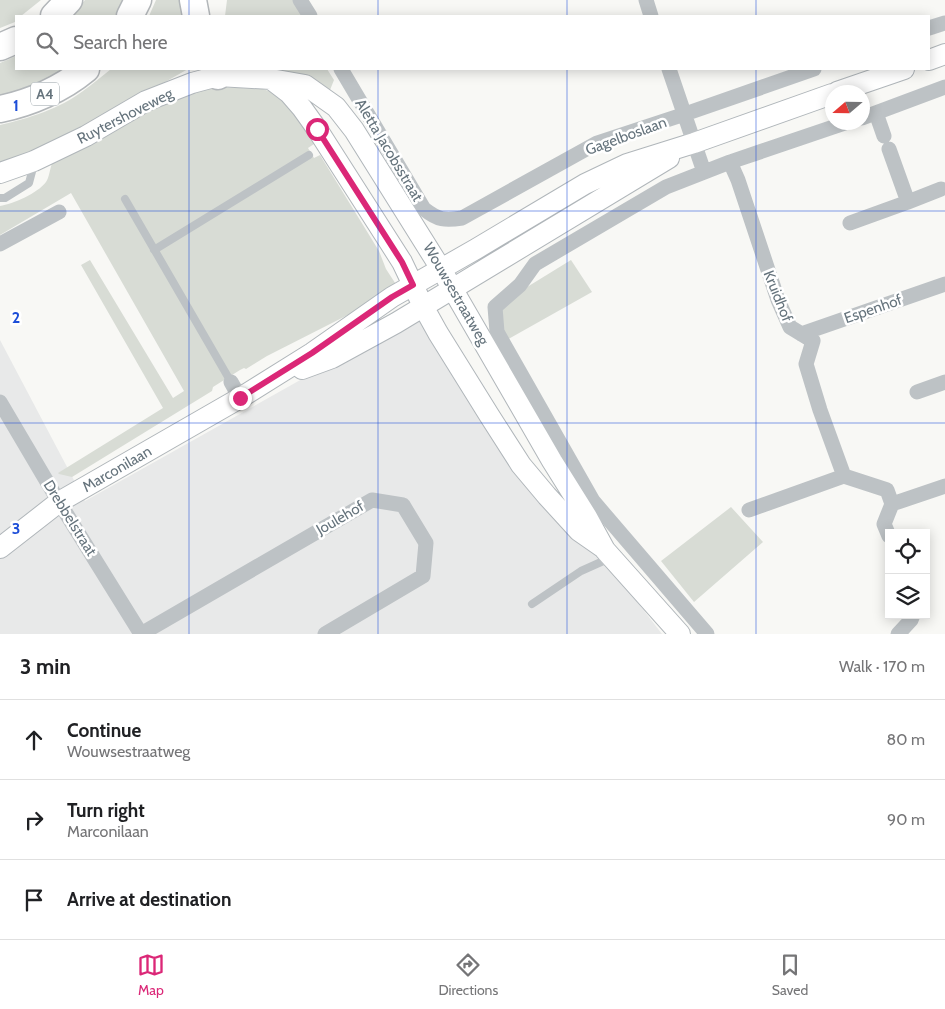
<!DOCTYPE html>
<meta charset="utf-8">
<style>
:root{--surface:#fff;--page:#f6f6f6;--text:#202124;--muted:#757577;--line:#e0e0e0;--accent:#db2777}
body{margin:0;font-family:Cabin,sans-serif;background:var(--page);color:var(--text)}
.controls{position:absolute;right:15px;bottom:15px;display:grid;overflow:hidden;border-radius:0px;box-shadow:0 2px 12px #0003}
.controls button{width:45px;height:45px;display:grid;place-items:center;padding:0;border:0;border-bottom:1px solid var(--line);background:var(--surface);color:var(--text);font:25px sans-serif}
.compass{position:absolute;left:825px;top:85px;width:45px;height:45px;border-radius:50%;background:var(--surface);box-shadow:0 2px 12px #0003;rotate:250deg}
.stop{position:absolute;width:15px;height:15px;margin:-11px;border:4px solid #db2777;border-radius:50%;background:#fff}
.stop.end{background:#db2777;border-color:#fff;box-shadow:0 1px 5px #0008}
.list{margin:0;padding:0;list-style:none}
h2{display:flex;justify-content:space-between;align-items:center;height:65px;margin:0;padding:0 20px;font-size:21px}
h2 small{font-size:16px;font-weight:400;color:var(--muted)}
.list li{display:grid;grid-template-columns:32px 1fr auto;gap:15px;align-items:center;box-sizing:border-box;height:80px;padding:0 20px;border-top:1px solid var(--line)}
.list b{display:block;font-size:19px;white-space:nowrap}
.list p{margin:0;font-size:16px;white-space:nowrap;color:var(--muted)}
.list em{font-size:16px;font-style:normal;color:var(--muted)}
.icon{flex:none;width:28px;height:28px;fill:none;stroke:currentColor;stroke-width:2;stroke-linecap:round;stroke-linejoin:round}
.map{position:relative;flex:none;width:945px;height:634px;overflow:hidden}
.search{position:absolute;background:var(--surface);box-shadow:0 2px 12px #0003;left:15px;right:15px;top:15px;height:55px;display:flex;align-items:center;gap:12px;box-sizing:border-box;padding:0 18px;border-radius:0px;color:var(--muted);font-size:19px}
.sheet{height:305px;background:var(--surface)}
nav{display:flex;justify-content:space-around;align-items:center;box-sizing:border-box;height:70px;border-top:1px solid var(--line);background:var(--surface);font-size:14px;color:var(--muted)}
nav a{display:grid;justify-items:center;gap:2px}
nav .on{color:var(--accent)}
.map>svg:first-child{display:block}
.built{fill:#e8e9e9}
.green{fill:#d8dcd5}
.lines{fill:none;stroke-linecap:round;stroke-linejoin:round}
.secondary-casing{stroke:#b0b6ba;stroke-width:22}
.highway-casing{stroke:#b3b7ba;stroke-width:29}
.lane{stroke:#bdc2c5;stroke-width:8}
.street{stroke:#bdc2c5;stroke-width:15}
.secondary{stroke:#fff;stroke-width:20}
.highway{stroke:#fff;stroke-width:26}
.route{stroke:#db2777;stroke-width:6}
.grid{fill:none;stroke:#1d4ed8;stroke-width:1;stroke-opacity:0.55}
.labels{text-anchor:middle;stroke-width:5;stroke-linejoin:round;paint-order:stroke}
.shield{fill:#fff;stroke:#949ea4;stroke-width:1}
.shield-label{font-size:14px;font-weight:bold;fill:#66747d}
.street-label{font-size:15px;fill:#66747d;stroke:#fff}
.grid-label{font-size:16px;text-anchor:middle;font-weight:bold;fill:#1d4ed8;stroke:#fff;stroke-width:5;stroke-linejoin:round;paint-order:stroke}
</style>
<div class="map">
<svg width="945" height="634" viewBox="0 0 945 634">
<rect width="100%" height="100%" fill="#f8f8f5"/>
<!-- built -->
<path class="built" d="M416,315L662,634H0V340L85,501Z"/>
<!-- green -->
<path class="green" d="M0,0H41L21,16H16V21L15,22L0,28Z
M85,0H128L119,16H71Z
M156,0H187L188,16H149Z
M227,0H294L303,16H225Z
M16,56V69H66L58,75L0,97V63Z
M111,69H188L46,150L0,165V125C27,119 61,108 83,91C93,84 102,76 111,69Z
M273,69H327L334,80L330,90L307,77Z
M218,87L263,89L282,96L291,106L314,144L308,148L314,158L320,155L379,251L386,269L399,289L267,356L246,369L244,368L240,370L213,387L212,391L72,477L59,474L58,473L163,408L81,265L90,260L173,398L184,391L71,193L0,235V206C13,204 38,193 46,182C49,178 50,169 52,163L163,102L204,88Z
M571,260L592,292L505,341L497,307L506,300Z
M731,507L763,542L694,602L661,561Z"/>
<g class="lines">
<!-- secondary casing -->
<g class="secondary-casing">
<path id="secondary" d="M929,60L945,54
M272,80L289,93L302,108L317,129L402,262L423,306L438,333L489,415L521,465L547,496L579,531L602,547
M837,92L904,69
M0,173L34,161L86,136L146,101L192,83L218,76L271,79L305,85L336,107L354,130L441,269L552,461L587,517L605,550L680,634
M302,369L332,358L396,323L669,158
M0,548L59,502L240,398L312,353L392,297L476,249L585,184L627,164L694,143L832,94"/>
</g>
<!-- highway casing -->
<g class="highway-casing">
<path id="highway" d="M193,0L196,16
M54,16L69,0
M130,16L138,0
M0,47L16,40
M214,69L218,76
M0,109C30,103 62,89 86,69"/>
</g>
<!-- lane -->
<path class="lane" d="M0,198H5L29,183L34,164
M125,199L231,382
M154,250L309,155
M532,604L581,571L610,558"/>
<!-- street -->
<path class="street" d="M300,0L310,16
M646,0L651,16
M929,28L945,23
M341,69L424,209C438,220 445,221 462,218L597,143L685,114L814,69
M669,69L704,172
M876,113L884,136
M862,118L945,87
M730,162L738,180L778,300L790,327L813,341L806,364L820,410L844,476L887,490L892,504L884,524L889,536
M908,202L941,189
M850,223L908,202L889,149
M0,244L59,212
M801,334L945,284
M231,382L240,398
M917,392L945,382
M0,402L59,502L141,634
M892,504L945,486
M749,510L844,476
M141,634L372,500L403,505L426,543L423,576L325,634
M707,634L593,501L497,332L495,307L520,285L535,264L666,187L730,162L848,122
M898,634L911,620L913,615"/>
<!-- secondary -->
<use href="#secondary" class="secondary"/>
<!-- highway -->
<use href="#highway" class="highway"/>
</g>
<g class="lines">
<!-- route -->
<path class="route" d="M240,398L312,353L392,297L413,285L402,262L317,129"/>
</g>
<!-- grid -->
<path class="grid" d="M189,0V16M378,0V16M567,0V16M756,0V16M189,69V634M378,69V634M567,69V634M756,69V634M0,211H945M0,423H945"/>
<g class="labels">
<!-- shield labels -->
<rect class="shield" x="31" y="82.5" width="28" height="23" rx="4"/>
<g class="shield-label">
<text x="45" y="99">A4</text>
</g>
<!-- street labels -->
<g class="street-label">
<text transform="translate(125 116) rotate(-27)" y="5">Ruytershoveweg</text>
<text transform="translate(626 136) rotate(-20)" y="5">Gagelboslaan</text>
<text transform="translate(389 150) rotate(59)" y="5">Aletta Jacobsstraat</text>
<text transform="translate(456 294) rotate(60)" y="5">Wouwsestraatweg</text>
<text transform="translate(778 296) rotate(68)" y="5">Kruidhof</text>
<text transform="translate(873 309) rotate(-19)" y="5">Espenhof</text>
<text transform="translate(117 469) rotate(-30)" y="5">Marconilaan</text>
<text transform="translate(70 518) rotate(58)" y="5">Drebbelstraat</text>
<text transform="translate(340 518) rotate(-30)" y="5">Joulehof</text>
</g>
</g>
<g class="grid-label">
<text x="16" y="111">1</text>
<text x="16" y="323">2</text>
<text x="16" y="534">3</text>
</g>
</svg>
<div class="controls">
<button><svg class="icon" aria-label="locate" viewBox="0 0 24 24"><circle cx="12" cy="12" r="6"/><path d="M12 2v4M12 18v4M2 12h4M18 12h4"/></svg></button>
<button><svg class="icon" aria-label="layers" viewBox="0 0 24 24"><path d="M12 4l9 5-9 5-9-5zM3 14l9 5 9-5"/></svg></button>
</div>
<svg class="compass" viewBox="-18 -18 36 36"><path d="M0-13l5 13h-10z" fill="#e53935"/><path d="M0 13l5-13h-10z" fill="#757577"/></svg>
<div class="stop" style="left:317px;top:129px"></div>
<div class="stop end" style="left:240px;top:398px"></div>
<div class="search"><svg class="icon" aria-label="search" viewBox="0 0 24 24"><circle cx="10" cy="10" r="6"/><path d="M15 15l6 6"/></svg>Search here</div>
</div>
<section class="sheet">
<h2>3 min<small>Walk · 170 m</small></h2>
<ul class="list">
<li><svg class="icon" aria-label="ahead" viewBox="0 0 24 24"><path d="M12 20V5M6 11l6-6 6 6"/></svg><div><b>Continue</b><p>Wouwsestraatweg</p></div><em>80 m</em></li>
<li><svg class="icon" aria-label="right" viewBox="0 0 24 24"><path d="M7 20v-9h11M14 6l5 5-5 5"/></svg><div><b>Turn right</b><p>Marconilaan</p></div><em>90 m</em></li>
<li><svg class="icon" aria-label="arrive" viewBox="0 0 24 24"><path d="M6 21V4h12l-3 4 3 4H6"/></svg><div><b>Arrive at destination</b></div></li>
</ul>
</section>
<nav>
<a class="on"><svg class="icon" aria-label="map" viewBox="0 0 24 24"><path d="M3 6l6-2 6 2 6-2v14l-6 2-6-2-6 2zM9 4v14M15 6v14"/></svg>Map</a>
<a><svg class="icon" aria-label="directions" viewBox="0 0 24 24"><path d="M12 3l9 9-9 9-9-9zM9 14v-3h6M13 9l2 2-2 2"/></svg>Directions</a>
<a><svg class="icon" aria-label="saved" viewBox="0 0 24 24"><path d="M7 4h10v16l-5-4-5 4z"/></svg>Saved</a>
</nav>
